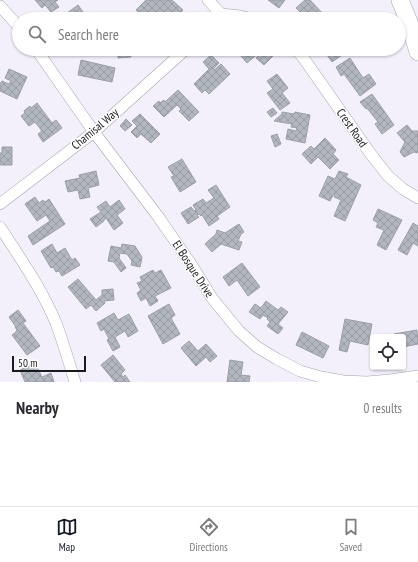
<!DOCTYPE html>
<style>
:root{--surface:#fff;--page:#f7f7f7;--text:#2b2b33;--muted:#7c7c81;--line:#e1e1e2;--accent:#111827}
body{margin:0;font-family:"PT Sans Narrow",sans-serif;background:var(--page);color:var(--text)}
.controls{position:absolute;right:12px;bottom:12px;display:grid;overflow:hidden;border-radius:4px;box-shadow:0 1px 3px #0004}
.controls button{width:36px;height:36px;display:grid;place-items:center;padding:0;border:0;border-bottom:1px solid var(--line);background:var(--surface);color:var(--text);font:20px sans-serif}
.scale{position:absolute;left:12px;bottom:10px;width:74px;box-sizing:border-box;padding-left:4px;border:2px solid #1a191d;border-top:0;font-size:11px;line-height:14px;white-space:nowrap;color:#1a191d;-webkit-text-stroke:3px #fff;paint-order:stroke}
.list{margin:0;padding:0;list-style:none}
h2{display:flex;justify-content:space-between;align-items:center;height:52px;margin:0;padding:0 16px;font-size:17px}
h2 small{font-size:13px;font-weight:400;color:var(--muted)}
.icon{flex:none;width:22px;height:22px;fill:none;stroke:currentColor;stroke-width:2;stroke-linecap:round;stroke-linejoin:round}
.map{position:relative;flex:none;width:418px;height:382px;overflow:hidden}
.search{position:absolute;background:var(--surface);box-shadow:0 1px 3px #0004;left:12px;right:12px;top:12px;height:44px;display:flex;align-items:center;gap:10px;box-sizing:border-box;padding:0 14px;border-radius:22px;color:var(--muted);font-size:15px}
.sheet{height:124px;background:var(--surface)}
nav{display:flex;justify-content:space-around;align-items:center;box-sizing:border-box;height:56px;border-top:1px solid var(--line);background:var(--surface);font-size:11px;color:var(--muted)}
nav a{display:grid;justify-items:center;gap:2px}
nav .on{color:var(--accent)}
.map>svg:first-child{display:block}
.building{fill:url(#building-cross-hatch);stroke:#9a9fa8}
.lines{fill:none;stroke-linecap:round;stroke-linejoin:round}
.street-casing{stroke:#a6a3ad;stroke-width:12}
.primary-casing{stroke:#a6a3ad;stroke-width:18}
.street{stroke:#fff;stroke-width:11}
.primary{stroke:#fff;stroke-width:17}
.labels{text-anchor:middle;stroke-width:3;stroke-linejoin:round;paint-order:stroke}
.street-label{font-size:12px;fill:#1a191d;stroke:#fff}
</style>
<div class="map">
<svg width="418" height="382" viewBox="0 0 418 382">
<defs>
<pattern id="building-cross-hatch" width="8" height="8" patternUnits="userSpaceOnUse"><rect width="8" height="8" fill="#b2b6bf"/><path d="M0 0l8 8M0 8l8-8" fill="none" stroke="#989ca4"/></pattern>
</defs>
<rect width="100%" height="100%" fill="#f4f0fb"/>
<!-- building -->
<path class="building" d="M35,0H58L55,2L59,7L51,12L45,5L42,8Z
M146,0H172L183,10L175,19H146L136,10Z
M268,0H285L279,8Z
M305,0H310L325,16L322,19H304L301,15L302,14L296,8Z
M78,5L88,19H59Z
M118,49H130L131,57L118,58Z
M235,49H257L260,52L247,63Z
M265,49H267L274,55L264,65L256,58Z
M327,49H351L332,62L325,52L328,50Z
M211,55L219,63L213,69L214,70L221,64L230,74L209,94L205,90L202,93L194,84L209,69L203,62Z
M350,58L363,78L369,74L376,84L360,96L344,74L341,76L336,67Z
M81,60L115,68L112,82L78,75Z
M9,69L27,77L17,99L0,91V84L2,81L9,84L11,81L5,78Z
M277,74L288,88L282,93L290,103L280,110L267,93L273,89L267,81Z
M178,90L199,112L189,121L179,111L181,109L177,105L164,117L153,106L159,101L160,103L164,100L165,102Z
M372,94L394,125L382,134L375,124L378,122L367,108L366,109L360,102Z
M37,103L52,123L56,120L62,128L43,142L38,134L42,131L35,122L29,126L21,116L25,113L24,111L30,106L31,108Z
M273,108L277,113L271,117L267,112Z
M282,112L294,114L295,112L310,115L305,143L286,139L288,129L296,131L297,128L291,127L292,124L274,121L282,114Z
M140,114L160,134L151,143L141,134L137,138L131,132L137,126L132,121Z
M126,119L132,125L125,131L120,126Z
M407,125L412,131H418V153L414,152L404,157L400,152L405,142L397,133Z
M277,134L281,144L275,147L271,136Z
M325,138L336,150L333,154L339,160L330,169L318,157L311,164L302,154L311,146L314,149Z
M2,147H12V165H0V153H2Z
M182,159L196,182L180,192L171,177L174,176L168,167Z
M96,171L99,185L88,188L90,197L80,199L78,190L68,192L65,181L80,178L79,175Z
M339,171L348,174L346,177L361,185L345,221L334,216L341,200L334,197L335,193H334L330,201L319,196L328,176L335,179Z
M216,185L230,207L217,216L219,219L209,226L202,215L201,216L199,214L197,215L199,217L188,224L181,213L191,207L194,211L196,210L193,205L203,199L206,203L214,198L208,190Z
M35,197L39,203L43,200L45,202L49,199L65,224L33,245L28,236L50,221L46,215L37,221L25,204Z
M119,200L125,209L117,215L123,223L114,230L106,218L104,220V221L96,227L90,219L101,212L97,207L106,201L110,207Z
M378,209L402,220L386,250L377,245L384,230L376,227L378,223L373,220Z
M413,223L418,226V246L413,243L407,255L398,250Z
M239,224L244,232L241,234L238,241L242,242L239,250L221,244L212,252L205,244L216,234L217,230L225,233Z
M52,244L57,253L65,248L72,260L75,258L80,265L62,276L59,271L56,272L53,267L51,268L41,251Z
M122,244L135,246L142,257L140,267L131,265L132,261L127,254L120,253L119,258L126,268L121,272L114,262L108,261L111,246L121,248Z
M242,263L260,287L248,296L237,280L229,286L223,277Z
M153,270L155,273L161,270L171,288L155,296L158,301L150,306L146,298L141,301L137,293L141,290L137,283L142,281L140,277Z
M78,279L96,300L102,295V290L113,289L114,300L104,301L105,303L96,311L91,305L86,309L68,287Z
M266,301L278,310L281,307L288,312L278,324L283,328L278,334L267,326L270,322L267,319L268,318L263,315L260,319L249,312L255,304L261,308Z
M169,304L175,315L171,318L180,334L163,344L148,316Z
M18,310L26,321L23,323L40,346L27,355L12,335L16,332V331L17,330L15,327H16L9,317Z
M114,313L118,320L129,314L138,331L128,337L125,331L115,337L120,347L113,351L107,340L109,339L104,329L101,331L97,323Z
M345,319L372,324L368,345L350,341L347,352L339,350Z
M417,330L418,344L403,347V337H395L394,334Z
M302,332L329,346L323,358L296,345Z
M189,341L198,351L206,344L217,356L210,362L206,357L196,366L181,348Z
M113,355L125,370L121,374L123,377L125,375L130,382H115L101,365Z
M230,360L243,362L241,375L250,376L249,382H227Z
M35,363L42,377L51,373L54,382H25L20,370Z"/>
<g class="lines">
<!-- street casing -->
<g class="street-casing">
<path id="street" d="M208,0L221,14L240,16L253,19
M0,6L19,27
M36,49L94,132L157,215L191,264L212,298L239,331L257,347L277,359L300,371L321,377L343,381L367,382L390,380L418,376
M295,49L302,56L370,153L388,176L403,189L418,198
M0,204L94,132L186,49
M0,227C20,258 42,289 56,323C63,342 69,362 75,382"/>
</g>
<!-- primary casing -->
<g class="primary-casing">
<path id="primary" d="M400,0L409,22L418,52"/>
</g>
<!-- street -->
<use href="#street" class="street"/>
<!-- primary -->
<use href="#primary" class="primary"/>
</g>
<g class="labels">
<!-- street labels -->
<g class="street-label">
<text transform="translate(352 128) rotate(55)" y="4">Crest Road</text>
<text transform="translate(95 129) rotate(-40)" y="4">Chamisal Way</text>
<text transform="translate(193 269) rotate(57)" y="4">El Bosque Drive</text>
</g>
</g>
</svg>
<div class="controls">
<button><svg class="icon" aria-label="locate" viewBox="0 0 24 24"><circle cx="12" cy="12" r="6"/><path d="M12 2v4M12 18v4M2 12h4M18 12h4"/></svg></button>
</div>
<div class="scale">50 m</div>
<div class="search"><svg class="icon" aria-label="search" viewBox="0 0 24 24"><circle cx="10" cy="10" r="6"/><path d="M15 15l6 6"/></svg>Search here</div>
</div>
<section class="sheet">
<h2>Nearby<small>0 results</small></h2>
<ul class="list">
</ul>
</section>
<nav>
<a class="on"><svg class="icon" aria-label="map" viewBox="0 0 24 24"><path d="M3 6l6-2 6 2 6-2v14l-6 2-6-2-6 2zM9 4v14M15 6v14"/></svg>Map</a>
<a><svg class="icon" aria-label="directions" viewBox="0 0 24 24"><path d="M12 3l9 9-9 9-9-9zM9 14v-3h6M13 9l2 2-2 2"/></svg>Directions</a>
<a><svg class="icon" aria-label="saved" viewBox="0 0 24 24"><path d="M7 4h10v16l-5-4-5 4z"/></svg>Saved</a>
</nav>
